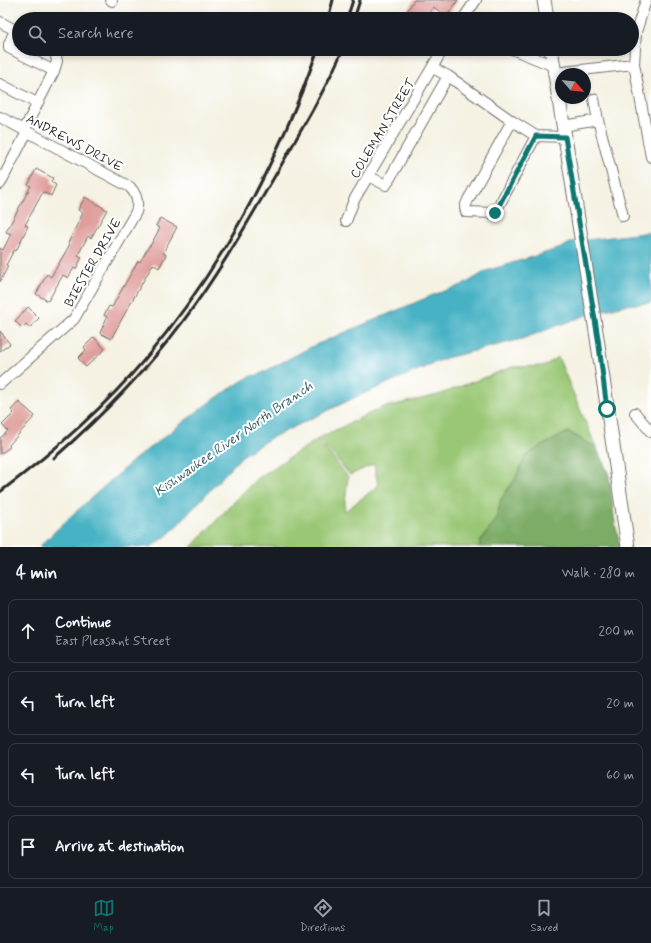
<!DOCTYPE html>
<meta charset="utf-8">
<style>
:root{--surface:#171b24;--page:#20242c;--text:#f1f3f6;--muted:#9ea1a6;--line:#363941;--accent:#0f766e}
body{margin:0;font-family:Mynerve,sans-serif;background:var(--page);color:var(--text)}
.compass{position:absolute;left:555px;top:68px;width:36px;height:36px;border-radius:50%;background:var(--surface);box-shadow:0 2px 6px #0003;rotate:118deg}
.stop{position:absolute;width:12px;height:12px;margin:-9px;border:3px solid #0f766e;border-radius:50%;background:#fff}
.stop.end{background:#0f766e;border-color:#fff;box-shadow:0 1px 4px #0008}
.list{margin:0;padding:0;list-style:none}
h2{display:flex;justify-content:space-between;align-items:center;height:52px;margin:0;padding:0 16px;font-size:17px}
h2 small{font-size:13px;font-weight:400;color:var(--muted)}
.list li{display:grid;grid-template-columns:26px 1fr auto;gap:12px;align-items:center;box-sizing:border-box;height:64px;margin:0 8px 8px;padding:0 8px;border:1px solid var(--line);border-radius:8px}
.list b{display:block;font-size:15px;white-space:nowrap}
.list p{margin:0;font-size:13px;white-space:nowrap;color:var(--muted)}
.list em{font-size:13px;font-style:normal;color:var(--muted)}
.icon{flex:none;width:22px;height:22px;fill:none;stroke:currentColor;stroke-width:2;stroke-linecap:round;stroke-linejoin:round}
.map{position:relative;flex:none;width:651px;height:547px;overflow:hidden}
.search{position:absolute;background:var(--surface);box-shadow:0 2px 6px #0003;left:12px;right:12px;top:12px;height:44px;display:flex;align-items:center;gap:10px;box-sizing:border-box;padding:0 14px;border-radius:22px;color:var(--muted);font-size:15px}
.sheet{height:340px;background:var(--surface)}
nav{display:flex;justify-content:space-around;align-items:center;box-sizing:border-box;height:56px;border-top:1px solid var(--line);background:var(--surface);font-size:11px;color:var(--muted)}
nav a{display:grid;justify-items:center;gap:2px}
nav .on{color:var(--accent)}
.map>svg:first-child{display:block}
.green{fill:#9ac775;stroke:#627950}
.forest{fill:#7bac66;stroke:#536c48}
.water{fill:#47b2c4;stroke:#396e78}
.building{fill:#df9d9b}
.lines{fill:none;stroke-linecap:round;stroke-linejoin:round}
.minor-casing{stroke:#72716b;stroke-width:12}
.major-casing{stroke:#72716b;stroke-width:15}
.minor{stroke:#fff;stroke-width:10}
.major{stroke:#fff;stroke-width:13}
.rail{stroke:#2b2b2b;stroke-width:3}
.route{stroke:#0f766e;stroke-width:5}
.labels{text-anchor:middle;stroke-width:4;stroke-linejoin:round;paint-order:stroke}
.street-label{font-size:13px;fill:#2b2b2b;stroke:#fff}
.water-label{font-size:14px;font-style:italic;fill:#366168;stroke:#fff}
</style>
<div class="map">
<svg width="651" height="547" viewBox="0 0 651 547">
<rect width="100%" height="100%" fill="#fff"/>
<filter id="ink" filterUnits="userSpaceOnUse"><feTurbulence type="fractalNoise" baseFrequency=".025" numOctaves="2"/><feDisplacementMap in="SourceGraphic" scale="8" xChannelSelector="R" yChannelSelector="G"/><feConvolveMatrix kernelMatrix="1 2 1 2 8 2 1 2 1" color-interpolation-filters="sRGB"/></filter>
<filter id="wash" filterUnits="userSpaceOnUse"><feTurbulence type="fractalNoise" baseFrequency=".012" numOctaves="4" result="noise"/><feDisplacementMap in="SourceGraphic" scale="16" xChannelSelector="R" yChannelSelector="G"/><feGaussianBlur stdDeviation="0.9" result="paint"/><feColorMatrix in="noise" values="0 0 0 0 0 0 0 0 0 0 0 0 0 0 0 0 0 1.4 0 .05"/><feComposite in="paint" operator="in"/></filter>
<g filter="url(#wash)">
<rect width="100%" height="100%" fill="#f5f2e3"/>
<!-- green -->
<path class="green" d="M558,357L596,447L568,432L538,448L526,456L515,479L501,499L496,520L480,542V547H191L256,479L318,439L348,477L344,512L378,486L374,464L350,475L319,438L381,408L438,395L512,367L544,366Z"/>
<!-- forest -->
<path class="forest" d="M568,432L596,447L609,475L614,517L620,547H480V542L496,520L501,499L515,479L526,456L538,448Z"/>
<!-- water -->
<path class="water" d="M651,232V303L624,305L587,315L522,339L446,358L354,398L269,439L242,456L169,534L151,547H39L70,517L135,459L207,404L242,381L251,376L258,375L313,346L433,295L465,284L486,271L561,248L572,242Z"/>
<g id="blocks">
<!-- building -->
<path class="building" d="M414,0H458L447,16L433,7L425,19H402Z
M36,169L53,178L51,182L56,185L51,196L43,192L25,225L28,226L16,251L14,250L6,265L8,266L0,282V248L3,250L11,234L6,232L31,186L28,185Z
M85,197L107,210L91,238L88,236L78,255L82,257L76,269L74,268L68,278L63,275L48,301L36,294L47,274L51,277L70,244L68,243L83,213L78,210Z
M160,218L177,227L163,253L166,255L159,268L153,264L124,315L111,339L100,333L107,317L104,315L109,306L112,307L138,261L140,262L149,246H150L160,228L156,226Z
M28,307L39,318L30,328L26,324L22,328L15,321Z
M0,331L10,344L0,351Z
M94,337L105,349L86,367L78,358L86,350L84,347Z
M19,402L35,416L9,445L10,447L0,454V438L8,431L2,425L14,413L11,410Z"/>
</g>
</g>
<g filter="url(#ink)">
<use href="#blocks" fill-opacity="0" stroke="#72716b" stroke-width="1"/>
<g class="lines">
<!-- minor casing -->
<g class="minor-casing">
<path id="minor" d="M111,0L112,1
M463,19L476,0
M0,22L19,32
M15,30L9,44V48L54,71
M512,49L554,66
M634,64L636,32L646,0
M433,68L448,76L512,121L536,136L565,137
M555,73L634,64L651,157
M0,84L37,103
M594,99L598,120
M0,117L130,187C137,195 139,202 136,212L74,319L0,384
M512,121L468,200L465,207L466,212L495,213L536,136
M563,126L598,120L623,216
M24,130L54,71L57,61L55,52L50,49
M368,176L386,185L448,76
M0,184L27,132
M346,221L354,200L443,49
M635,413L651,432"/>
</g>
<!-- major casing -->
<g class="major-casing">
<path id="major" d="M544,0L547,19
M551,49L597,338L628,547"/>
</g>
<!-- minor -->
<use href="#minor" class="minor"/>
<!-- major -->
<use href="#major" class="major"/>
<!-- rail -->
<path class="rail" d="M328,19L333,0
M347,19L353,0
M354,19L360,0
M54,458C102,416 146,371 184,320C220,272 249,220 279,169C301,130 325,91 343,49
M0,492C52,453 103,409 145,359C222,268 278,161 318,49"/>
</g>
</g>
<g class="lines" filter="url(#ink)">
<!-- route -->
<path class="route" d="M495,213L536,136L565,137L598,338L607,409"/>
</g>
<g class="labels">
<!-- street labels -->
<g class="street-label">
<text transform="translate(382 128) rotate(-59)" y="5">COLEMAN STREET</text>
<text transform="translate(75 142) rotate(28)" y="5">ANDREWS DRIVE</text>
<text transform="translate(92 262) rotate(-60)" y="5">BIESTER DRIVE</text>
</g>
<!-- water labels -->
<g class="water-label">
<text transform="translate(233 438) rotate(-35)" y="5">Kishwaukee River North Branch</text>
</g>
</g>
</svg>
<svg class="compass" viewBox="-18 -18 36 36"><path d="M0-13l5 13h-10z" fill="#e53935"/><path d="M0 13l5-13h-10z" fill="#9ea1a6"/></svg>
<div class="stop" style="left:607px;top:409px"></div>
<div class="stop end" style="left:495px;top:213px"></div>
<div class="search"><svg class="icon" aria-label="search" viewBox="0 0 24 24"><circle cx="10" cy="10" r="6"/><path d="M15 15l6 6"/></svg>Search here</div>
</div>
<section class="sheet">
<h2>4 min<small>Walk · 280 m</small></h2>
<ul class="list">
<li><svg class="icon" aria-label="ahead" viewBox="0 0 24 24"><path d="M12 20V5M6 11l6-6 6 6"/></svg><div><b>Continue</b><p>East Pleasant Street</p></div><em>200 m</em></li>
<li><svg class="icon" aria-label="left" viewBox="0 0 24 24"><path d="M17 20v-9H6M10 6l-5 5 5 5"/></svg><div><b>Turn left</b></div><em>20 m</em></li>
<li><svg class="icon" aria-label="left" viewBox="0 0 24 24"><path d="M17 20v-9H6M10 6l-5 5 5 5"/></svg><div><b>Turn left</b></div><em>60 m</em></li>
<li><svg class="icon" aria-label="arrive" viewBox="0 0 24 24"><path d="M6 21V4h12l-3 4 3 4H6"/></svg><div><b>Arrive at destination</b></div></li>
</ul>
</section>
<nav>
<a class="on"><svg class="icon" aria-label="map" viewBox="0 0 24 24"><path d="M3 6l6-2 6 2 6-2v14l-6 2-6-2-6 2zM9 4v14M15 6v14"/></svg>Map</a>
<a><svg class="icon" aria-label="directions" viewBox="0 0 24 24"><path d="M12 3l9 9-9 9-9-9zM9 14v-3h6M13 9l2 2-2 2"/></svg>Directions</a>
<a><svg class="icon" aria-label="saved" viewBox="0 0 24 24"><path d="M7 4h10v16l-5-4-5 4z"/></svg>Saved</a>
</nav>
